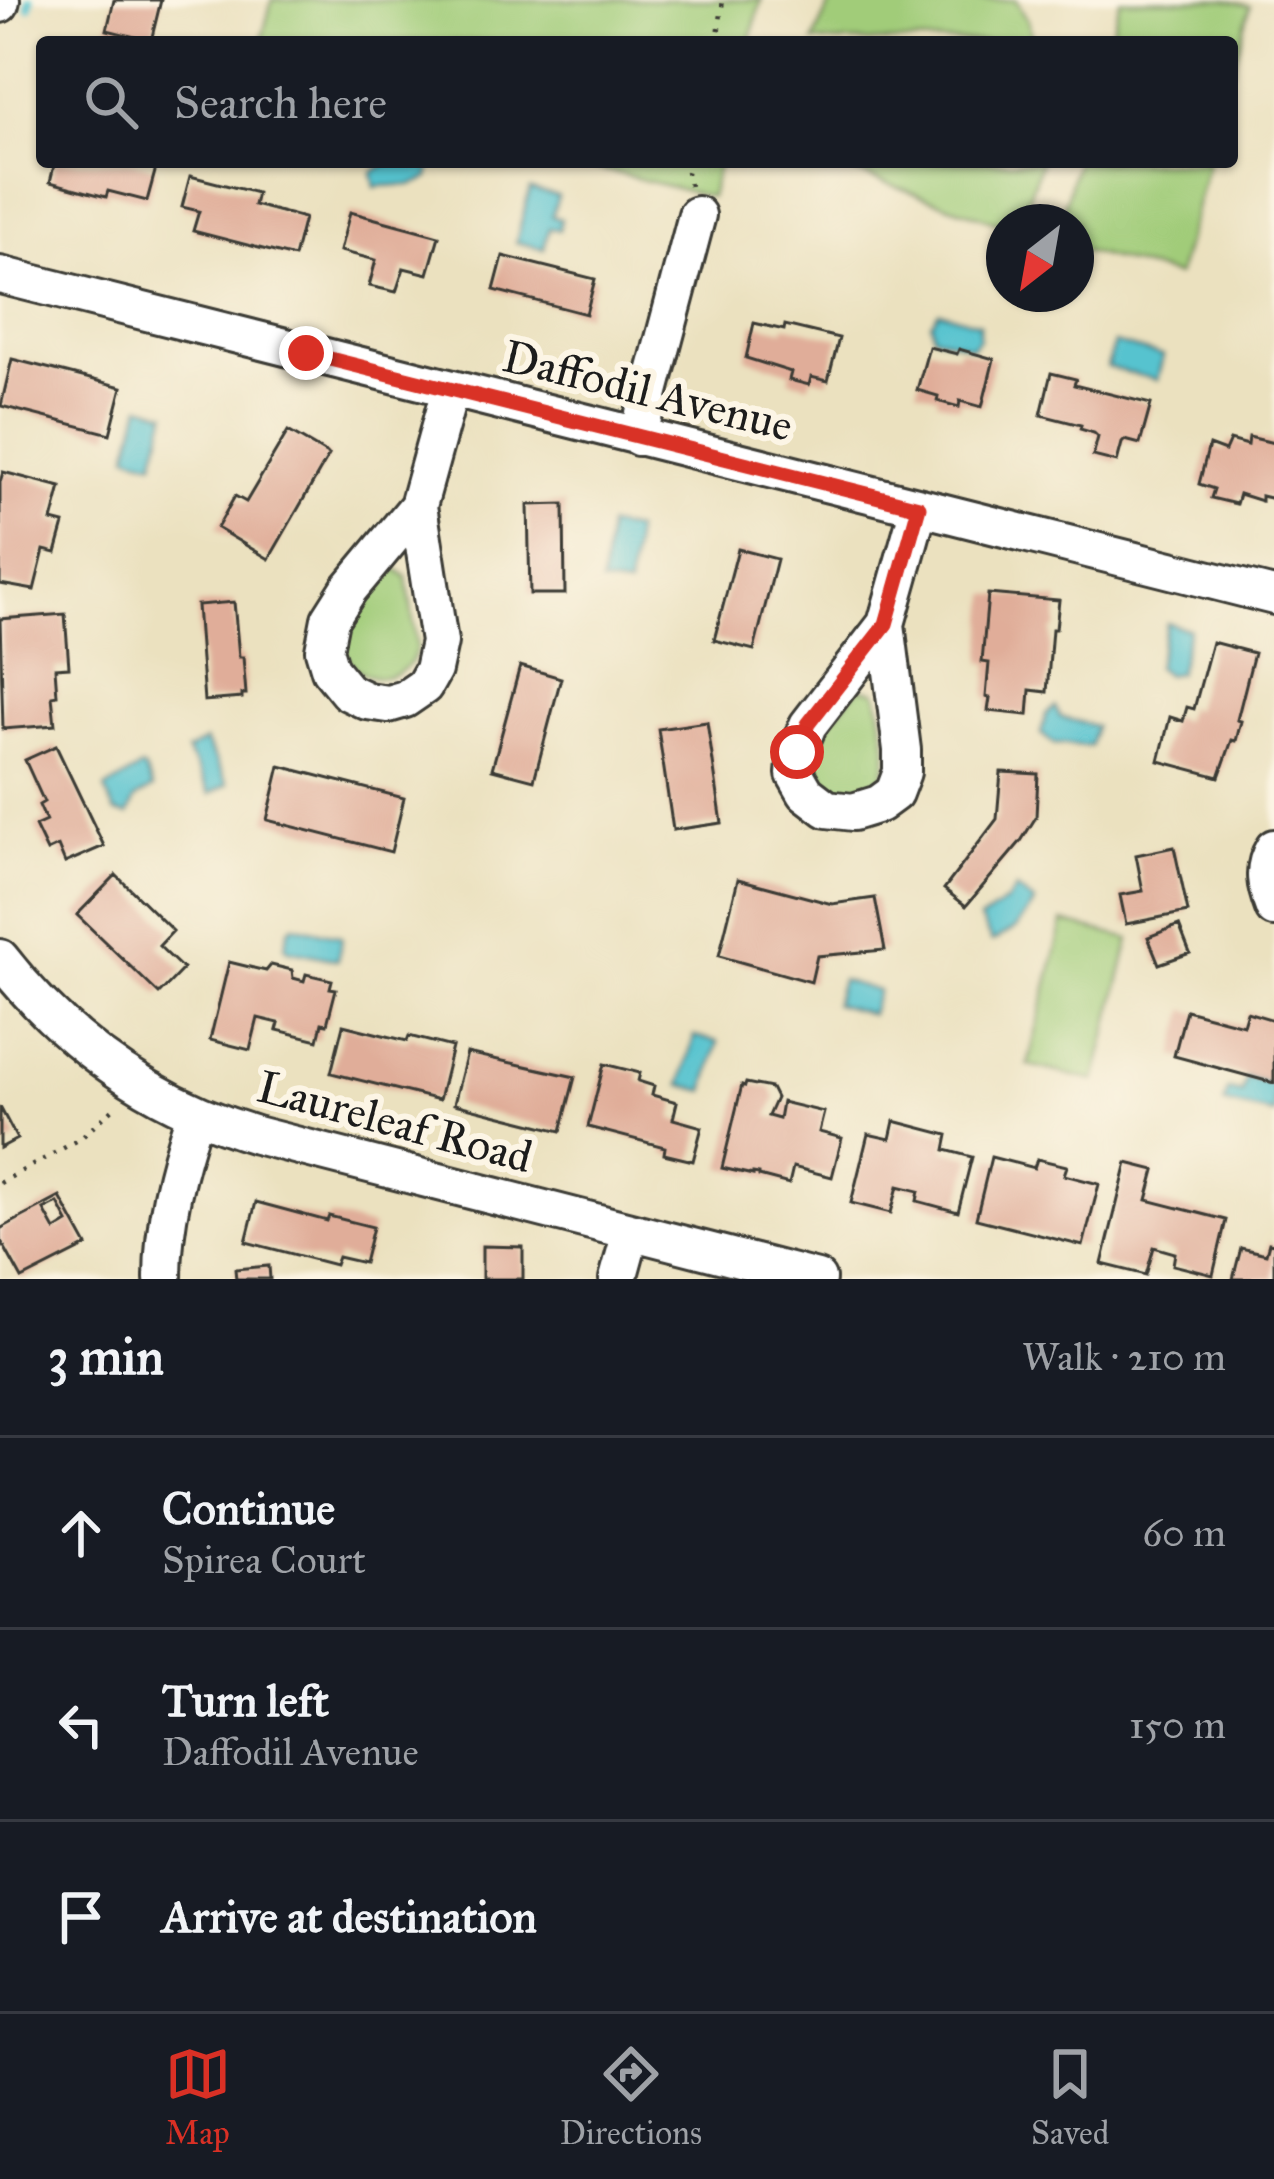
<!DOCTYPE html>
<meta charset="utf-8">
<style>
:root{--surface:#171b24;--page:#242831;--text:#f1f3f6;--muted:#9ea1a6;--line:#363941;--accent:#d93025}
body{margin:0;font-family:"IM FELL Great Primer",serif;background:var(--page);color:var(--text)}
.compass{position:absolute;left:986px;top:204px;width:108px;height:108px;border-radius:50%;background:var(--surface);box-shadow:0 3px 9px #0004;rotate:211deg}
.stop{position:absolute;width:36px;height:36px;margin:-27px;border:9px solid #d93025;border-radius:50%;background:#fff}
.stop.end{background:#d93025;border-color:#fff;box-shadow:0 3px 12px #0008}
.list{margin:0;padding:0;list-style:none}
h2{display:flex;justify-content:space-between;align-items:center;height:156px;margin:0;padding:0 48px;font-size:51px}
h2 small{font-size:39px;font-weight:400;color:var(--muted)}
.list li{display:grid;grid-template-columns:78px 1fr auto;gap:36px;align-items:center;box-sizing:border-box;height:192px;padding:0 48px;border-top:3px solid var(--line)}
.list b{display:block;font-size:45px;white-space:nowrap}
.list p{margin:0;font-size:39px;white-space:nowrap;color:var(--muted)}
.list em{font-size:39px;font-style:normal;color:var(--muted)}
.icon{flex:none;width:66px;height:66px;fill:none;stroke:currentColor;stroke-width:2;stroke-linecap:round;stroke-linejoin:round}
.map{position:relative;flex:none;width:1274px;height:1279px;overflow:hidden}
.search{position:absolute;background:var(--surface);box-shadow:0 3px 9px #0004;left:36px;right:36px;top:36px;height:132px;display:flex;align-items:center;gap:30px;box-sizing:border-box;padding:0 42px;border-radius:12px;color:var(--muted);font-size:45px}
.sheet{height:732px;background:var(--surface)}
nav{display:flex;justify-content:space-around;align-items:center;box-sizing:border-box;height:168px;border-top:3px solid var(--line);background:var(--surface);font-size:33px;color:var(--muted)}
nav a{display:grid;justify-items:center;gap:6px}
nav .on{color:var(--accent)}
.map>svg:first-child{display:block}
.green{fill:#a1cc79;stroke:#5e744a;stroke-width:3}
.water{fill:#56c3cf;stroke:#397076;stroke-width:3}
.lines{fill:none;stroke-linecap:round;stroke-linejoin:round}
.stream{stroke:#56c3cf;stroke-width:9}
.building{fill:#e0ad99;fill-rule:evenodd}
.street-casing{stroke:#3b3a34;stroke-width:42}
.path{stroke:#3b3a34;stroke-width:4.5;stroke-dasharray:3 9;stroke-linecap:butt}
.street{stroke:#fff;stroke-width:36}
.route{stroke:#d93025;stroke-width:15}
.labels{text-anchor:middle;stroke-width:12;stroke-linejoin:round;paint-order:stroke}
.street-label{font-size:45px;fill:#1c1c1c;stroke:#fcf5e5}
</style>
<div class="map">
<svg width="1274" height="1279" viewBox="0 0 1274 1279">
<rect width="100%" height="100%" fill="#fcf5e5"/>
<filter id="ink" filterUnits="userSpaceOnUse"><feTurbulence type="fractalNoise" baseFrequency=".00833" numOctaves="2"/><feDisplacementMap in="SourceGraphic" scale="24" xChannelSelector="R" yChannelSelector="G"/><feConvolveMatrix kernelMatrix="1 2 1 2 8 2 1 2 1" color-interpolation-filters="sRGB"/></filter>
<filter id="wash" filterUnits="userSpaceOnUse"><feTurbulence type="fractalNoise" baseFrequency=".004" numOctaves="4" result="noise"/><feDisplacementMap in="SourceGraphic" scale="48" xChannelSelector="R" yChannelSelector="G"/><feGaussianBlur stdDeviation="2.7" result="paint"/><feColorMatrix in="noise" values="0 0 0 0 0 0 0 0 0 0 0 0 0 0 0 0 0 1.4 0 .05"/><feComposite in="paint" operator="in"/></filter>
<g filter="url(#wash)">
<rect width="100%" height="100%" fill="#ebe1bf"/>
<!-- green -->
<path class="green" d="M272,0H761L750,42H261Z
M832,0H1016L1028,20L1033,42H813Z
M1120,0H1226L1250,6L1232,72V42H1109Z
M573,162H719L710,197Z
M827,162H1041L1020,222H1004V225Z
M1076,162H1208L1177,276L1076,249V222H1060Z
M397,569L407,577L417,648C403,696 337,680 345,635C347,623 357,612 365,603C374,590 382,575 397,569Z
M861,688L875,691L878,697C881,717 889,743 886,763C879,812 807,799 814,755C818,732 841,710 855,692Z
M1063,922L1130,939L1095,1081L1028,1065Z"/>
<!-- water -->
<path class="water" d="M396,162H423L431,166L429,178C406,190 398,183 375,187L372,173L385,164Z
M530,189L558,196L552,216L561,219L559,230L549,228L544,249L516,242Z
M939,311L979,323V338L972,347L933,335L931,323Z
M1114,343L1163,356L1157,380L1107,367Z
M141,405L167,412L154,462L128,455Z
M608,526L635,530L628,587L601,584Z
M1167,623L1189,629L1178,673L1166,675L1156,667Z
M1055,707L1060,717L1095,726L1090,746L1054,744L1041,734L1046,714Z
M205,741L228,784L210,794L187,751Z
M141,768L144,769L153,788L135,799L128,815L115,812L105,789Z
M1016,889L1035,903L1016,928L992,942L980,920L1006,902Z
M294,925L340,936L342,939L337,960L288,950L285,946L289,929Z
M841,980L878,991L871,1014L834,1004Z
M694,1036L718,1042L705,1091L681,1085Z
M1246,1077L1274,1085V1114L1224,1103L1228,1090L1242,1093Z"/>
<g class="lines">
<!-- stream -->
<path class="stream" d="M29,7L30,0"/>
</g>
<g id="blocks">
<!-- building -->
<path class="building" d="M114,0H161L151,41L107,30Z
M55,162H131L156,168L147,201L108,191L106,197L50,182Z
M190,176L257,193L254,205L304,218L294,257L193,231L199,211L182,207Z
M350,212L439,236L428,274L404,268L396,292L369,286L376,260L340,251Z
M503,256L595,279L586,314L494,290Z
M754,323L784,330L785,325L839,338L828,381L811,377L809,385L789,380L791,372L746,358Z
M929,347L957,354L959,349L994,359L982,407L960,401L959,407L937,401L938,396L917,390Z
M12,359L122,387L110,434L1,406Z
M1051,373L1076,379L1074,385L1151,404L1140,444L1125,440L1122,443L1117,462L1093,456L1098,437L1094,433L1080,429L1081,425L1041,415Z
M288,431L329,455L269,559L217,528L235,496L246,502Z
M1249,437L1274,443V499L1261,496V501L1239,494L1236,504L1211,498L1214,489L1199,484L1209,445L1225,451L1230,440L1248,445Z
M3,472L61,487L52,521L64,524L56,553L44,550L34,590L0,584V482Z
M564,504L565,594H530L528,505Z
M738,549L777,559L754,650L714,640Z
M988,594L1059,600L1056,629H1052L1047,692L1030,690L1028,715L988,711L990,698L986,697L989,663L982,662Z
M234,602L239,657H243L246,694H242V698L204,701L197,605Z
M65,614L69,667L55,668L57,695L52,696L55,725L3,729L0,619Z
M1212,642L1254,653L1237,720L1241,721L1236,741L1232,740L1219,777L1159,761L1170,717L1183,721L1187,707L1194,709Z
M520,666L561,678L534,780L492,769Z
M707,722L722,823L673,830L658,729Z
M56,746L104,846L65,863L58,846L47,851L35,826L46,821L39,805L44,802L25,760Z
M280,766L404,798L391,852L267,820Z
M1001,772L1038,774L1036,817L1021,841L966,906L944,889L997,819Z
M1174,847L1188,912L1126,924L1120,895L1143,891L1136,855Z
M116,875L173,931L159,946L183,969L159,994L77,915Z
M738,879L832,904L875,898L885,950L817,956L811,982L719,956Z
M1179,925L1190,953L1159,964L1148,937Z
M229,962L266,971L271,965L292,970L293,978L304,981L306,974L332,980L330,988L336,989L327,1024L322,1023L318,1040L277,1030L279,1023L258,1018L250,1050L210,1040Z
M1186,1010L1243,1025L1247,1012L1274,1020V1083L1174,1056Z
M343,1025L407,1041L409,1036L452,1047L439,1100L331,1073Z
M467,1053L575,1077L561,1131L454,1104Z
M604,1064L640,1073L638,1081L654,1086L652,1095L677,1102L673,1119L702,1127L693,1161L664,1154L665,1147L588,1127Z
M746,1083L771,1088L776,1098L768,1116L779,1119L782,1102L824,1112L819,1132L842,1138L832,1177L793,1167L789,1184L759,1176V1174L753,1173V1175L722,1168L742,1085L745,1086Z
M0,1107L17,1139L0,1148Z
M894,1121L948,1135L945,1150L972,1157L958,1212L917,1201L919,1191L898,1186L891,1213L851,1203L868,1134L890,1139Z
M991,1157L1034,1168L1037,1159L1067,1166L1064,1175L1099,1184L1083,1246L976,1219Z
M1127,1163L1155,1170L1147,1200L1226,1220L1213,1275L1173,1265L1175,1253L1154,1247L1146,1275L1102,1264Z
M60,1197L87,1246L22,1279L0,1239V1229ZM58,1203L68,1222L55,1230L44,1210Z
M256,1202L327,1221L329,1216L373,1227L364,1263L338,1257L335,1265L246,1242Z
M1269,1243L1274,1244V1279H1233L1241,1248L1266,1254Z
M482,1246L523,1247V1279H482Z
M269,1266L270,1279H236L235,1269Z"/>
</g>
</g>
<g filter="url(#ink)">
<use href="#blocks" fill-opacity="0" stroke="#3b3a34" stroke-width="3"/>
<g class="lines">
<!-- street casing -->
<g class="street-casing">
<path id="street" d="M0,4L1,0
M0,275L1274,596
M638,437L697,215
M418,506L439,642L433,670L424,686L405,699L388,704L367,701L348,692L330,670L324,650L330,619L349,589L418,506L450,390
M886,624L902,750V772L894,793L879,804L853,812L827,809L806,793L795,774L797,752L808,725L886,624L919,507
M1274,848C1261,869 1266,887 1274,908
M0,958C66,1043 152,1104 256,1135L817,1279
M163,1279C163,1222 177,1168 195,1114
M618,1279L631,1232"/>
</g>
<!-- path -->
<path class="path" d="M717,42L723,0
M690,186L687,173L690,162
M0,1183L80,1139L115,1107"/>
<!-- street -->
<use href="#street" class="street"/>
</g>
</g>
<g class="lines" filter="url(#ink)">
<!-- route -->
<path class="route" d="M306,353L919,507L886,624L808,724L797,752"/>
</g>
<g class="labels">
<!-- street labels -->
<g class="street-label">
<text transform="translate(648 390) rotate(14)" y="16">Daffodil Avenue</text>
<text transform="translate(395 1121) rotate(15)" y="16">Laureleaf Road</text>
</g>
</g>
</svg>
<svg class="compass" viewBox="-18 -18 36 36"><path d="M0-13l5 13h-10z" fill="#e53935"/><path d="M0 13l5-13h-10z" fill="#9ea1a6"/></svg>
<div class="stop" style="left:797px;top:752px"></div>
<div class="stop end" style="left:306px;top:353px"></div>
<div class="search"><svg class="icon" aria-label="search" viewBox="0 0 24 24"><circle cx="10" cy="10" r="6"/><path d="M15 15l6 6"/></svg>Search here</div>
</div>
<section class="sheet">
<h2>3 min<small>Walk · 210 m</small></h2>
<ul class="list">
<li><svg class="icon" aria-label="ahead" viewBox="0 0 24 24"><path d="M12 20V5M6 11l6-6 6 6"/></svg><div><b>Continue</b><p>Spirea Court</p></div><em>60 m</em></li>
<li><svg class="icon" aria-label="left" viewBox="0 0 24 24"><path d="M17 20v-9H6M10 6l-5 5 5 5"/></svg><div><b>Turn left</b><p>Daffodil Avenue</p></div><em>150 m</em></li>
<li><svg class="icon" aria-label="arrive" viewBox="0 0 24 24"><path d="M6 21V4h12l-3 4 3 4H6"/></svg><div><b>Arrive at destination</b></div></li>
</ul>
</section>
<nav>
<a class="on"><svg class="icon" aria-label="map" viewBox="0 0 24 24"><path d="M3 6l6-2 6 2 6-2v14l-6 2-6-2-6 2zM9 4v14M15 6v14"/></svg>Map</a>
<a><svg class="icon" aria-label="directions" viewBox="0 0 24 24"><path d="M12 3l9 9-9 9-9-9zM9 14v-3h6M13 9l2 2-2 2"/></svg>Directions</a>
<a><svg class="icon" aria-label="saved" viewBox="0 0 24 24"><path d="M7 4h10v16l-5-4-5 4z"/></svg>Saved</a>
</nav>
